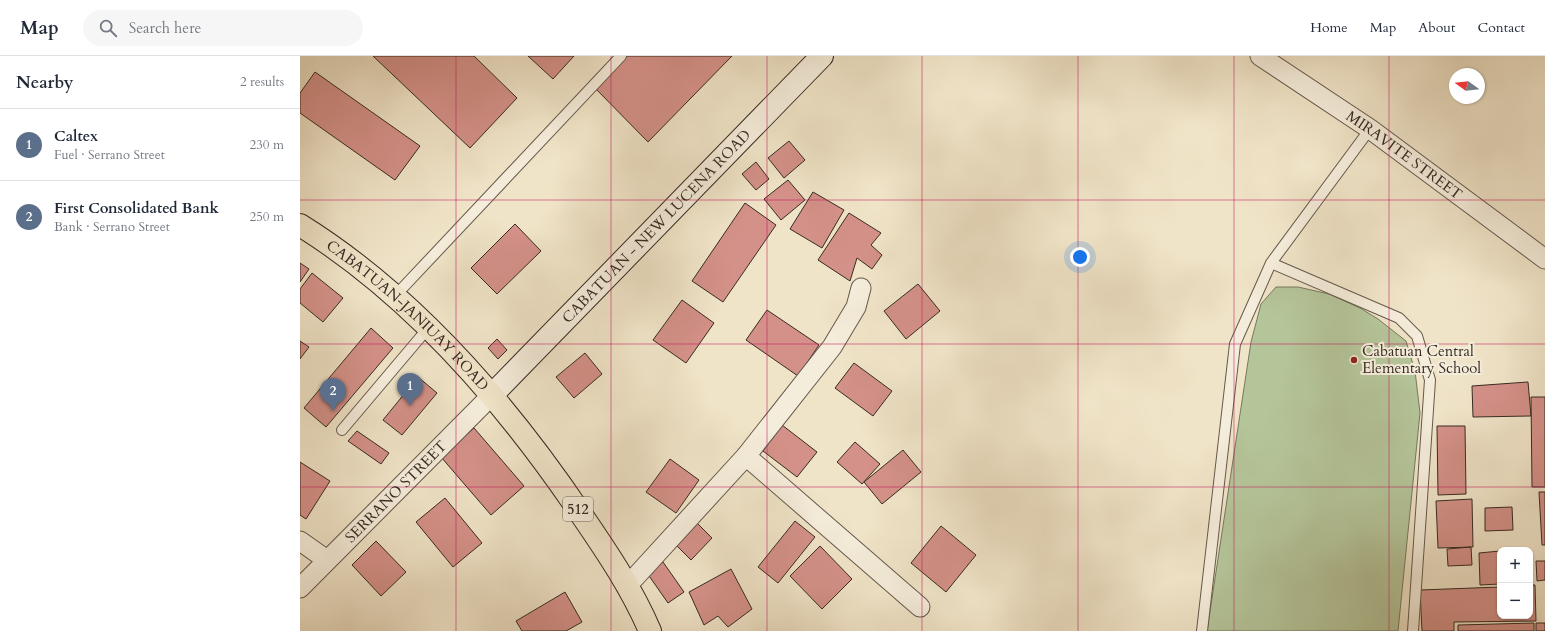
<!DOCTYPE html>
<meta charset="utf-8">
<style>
:root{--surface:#fff;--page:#f6f6f7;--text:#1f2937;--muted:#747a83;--line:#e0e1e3;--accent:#1a73e8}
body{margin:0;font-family:Cardo,serif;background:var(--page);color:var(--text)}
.controls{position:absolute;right:12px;bottom:12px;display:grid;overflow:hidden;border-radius:8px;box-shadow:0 1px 3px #0004}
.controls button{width:36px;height:36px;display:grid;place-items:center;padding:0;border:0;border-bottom:1px solid var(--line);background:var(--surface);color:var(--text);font:20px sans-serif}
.compass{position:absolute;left:1149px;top:12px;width:36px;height:36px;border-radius:50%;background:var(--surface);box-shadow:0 1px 3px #0004;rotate:285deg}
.you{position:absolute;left:780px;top:201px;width:14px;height:14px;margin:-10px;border:3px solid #fff;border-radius:50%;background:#1a73e8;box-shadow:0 0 0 6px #1a73e833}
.badge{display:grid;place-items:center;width:26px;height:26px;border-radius:50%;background:var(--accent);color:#fff;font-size:13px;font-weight:700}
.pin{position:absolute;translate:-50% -33px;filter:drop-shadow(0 1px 2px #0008)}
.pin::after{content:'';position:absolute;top:21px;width:14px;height:12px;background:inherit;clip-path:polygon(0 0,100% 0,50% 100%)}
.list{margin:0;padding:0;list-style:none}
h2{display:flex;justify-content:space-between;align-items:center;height:52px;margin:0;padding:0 16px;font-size:17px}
h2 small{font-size:13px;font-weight:400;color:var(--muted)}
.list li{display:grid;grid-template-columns:26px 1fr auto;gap:12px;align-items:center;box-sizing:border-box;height:72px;padding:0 16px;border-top:1px solid var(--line)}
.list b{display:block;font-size:15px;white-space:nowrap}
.list p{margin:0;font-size:13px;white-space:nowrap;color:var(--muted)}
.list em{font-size:13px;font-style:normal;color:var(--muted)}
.icon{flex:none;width:22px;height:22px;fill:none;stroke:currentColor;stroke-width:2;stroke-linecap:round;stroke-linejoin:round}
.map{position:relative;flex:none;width:1245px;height:575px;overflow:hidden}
header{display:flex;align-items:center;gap:24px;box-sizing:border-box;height:56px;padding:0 20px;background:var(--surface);border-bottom:1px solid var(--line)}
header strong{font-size:19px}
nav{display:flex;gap:22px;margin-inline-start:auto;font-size:14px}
.search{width:280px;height:36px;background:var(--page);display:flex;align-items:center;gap:10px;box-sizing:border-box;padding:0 14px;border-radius:22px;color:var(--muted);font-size:15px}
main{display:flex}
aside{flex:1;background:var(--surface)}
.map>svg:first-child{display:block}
.garden{fill:#b5c59a;stroke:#76785e}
.building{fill:#d49189;stroke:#372b23}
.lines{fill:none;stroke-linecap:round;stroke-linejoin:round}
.service-casing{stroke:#65594c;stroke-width:12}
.minor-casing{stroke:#65594c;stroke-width:21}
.secondary-casing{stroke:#372b23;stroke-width:24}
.primary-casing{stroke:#372b23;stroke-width:24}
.service{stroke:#f5eddb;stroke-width:10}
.minor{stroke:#f5eddb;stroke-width:19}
.secondary{stroke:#f5eddb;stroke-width:22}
.primary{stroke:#f0e4c8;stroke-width:22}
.grid{fill:none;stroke:#c2185b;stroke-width:1;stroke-opacity:0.55}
.poi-dot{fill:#8f2418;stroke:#f5eddb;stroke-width:1.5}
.labels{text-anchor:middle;stroke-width:4;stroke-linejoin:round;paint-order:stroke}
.shield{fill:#f5eddb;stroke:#70655a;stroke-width:1}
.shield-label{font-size:14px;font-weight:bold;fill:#372b23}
.street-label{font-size:15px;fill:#372b23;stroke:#f5eddb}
.poi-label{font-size:15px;fill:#372b23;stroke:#f5eddb;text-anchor:start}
</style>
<header>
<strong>Map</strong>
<div class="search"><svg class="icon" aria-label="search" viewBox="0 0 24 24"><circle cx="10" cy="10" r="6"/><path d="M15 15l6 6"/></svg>Search here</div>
<nav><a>Home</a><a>Map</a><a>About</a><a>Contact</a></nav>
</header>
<main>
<aside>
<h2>Nearby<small>2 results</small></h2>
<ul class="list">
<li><span class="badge" style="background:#5c6f8a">1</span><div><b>Caltex</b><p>Fuel · Serrano Street</p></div><em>230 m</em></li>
<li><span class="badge" style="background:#5c6f8a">2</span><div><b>First Consolidated Bank</b><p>Bank · Serrano Street</p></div><em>250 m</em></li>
</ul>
</aside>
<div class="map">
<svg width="1245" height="575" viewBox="0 0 1245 575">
<rect width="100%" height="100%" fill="#f0e4c8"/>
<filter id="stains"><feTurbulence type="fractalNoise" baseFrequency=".005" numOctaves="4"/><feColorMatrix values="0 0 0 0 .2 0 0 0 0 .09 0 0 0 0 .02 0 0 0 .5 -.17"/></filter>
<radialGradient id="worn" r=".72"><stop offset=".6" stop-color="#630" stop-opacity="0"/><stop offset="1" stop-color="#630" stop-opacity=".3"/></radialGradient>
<!-- garden -->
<path class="garden" d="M976,231H998L1029,238L1060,252L1078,263L1106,285L1115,315L1120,357L1098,575H907L951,286L961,248Z"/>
<!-- building -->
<path class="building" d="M73,0H174L217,42L170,92Z
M228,0H274L253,23Z
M324,0H432L348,86L294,31Z
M15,16L120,90L95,124L0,57V37Z
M489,85L505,104L484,122L468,102Z
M456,106L469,123L456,134L442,118Z
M488,124L505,144L481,164L464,143Z
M513,136L544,154L522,192L490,173Z
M445,147L476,169L423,246L392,225Z
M549,157L581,177L571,189L582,199L572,213L557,202L550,225L518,204Z
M215,168L241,195L197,238L171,212Z
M0,207L9,213L0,226Z
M12,217L43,242L23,266L0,247V233Z
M618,228L640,255L606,283L584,255Z
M382,244L414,267L386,307L353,284Z
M467,254L519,289L498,320L446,284Z
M71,272L93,292L26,371L4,352Z
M197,283L207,294L198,303L188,292Z
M0,285L9,291L0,303Z
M285,297L302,318L274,342L256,321Z
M554,307L592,335L573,360L535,332Z
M118,321L137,337L102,379L83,364Z
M1228,326L1231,360L1173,361L1172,330Z
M1231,341H1245V431H1232Z
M482,369L517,396L497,421L463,395Z
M1137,370H1165L1166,438L1138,439Z
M174,372L224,430L191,459L141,401Z
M57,375L89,397L81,408L48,385Z
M555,386L580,408L562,428L537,406Z
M603,394L621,416L582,448L564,426Z
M370,403L399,424L376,457L346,436Z
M0,406L30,425L6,463L0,459Z
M1239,436H1245V489H1242Z
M145,442L182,487L153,511L116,466Z
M1172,443L1173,491L1138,492L1136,445Z
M1212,451L1213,474L1185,475V452Z
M495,465L515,481L478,527L458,511Z
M397,467L412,482L391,504L376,489Z
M641,470L676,499L646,536L611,507Z
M76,485L106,516L81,540L52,509Z
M520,490L552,523L522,553L490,520Z
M1171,491L1172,509L1148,510L1147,493Z
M1200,495V528L1180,529L1179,497Z
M1230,497L1231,526H1230Z
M1236,505H1245V524L1237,525Z
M363,506L384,536L368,547L347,517Z
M431,513L452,553L428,571L418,560L404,569L389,536Z
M1230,529H1235L1236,565L1154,566V575H1122L1120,534L1200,531V560H1230Z
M265,536L282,566L266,575H222L216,565Z
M1234,567V575H1158V569Z
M1236,567H1245V575H1236Z"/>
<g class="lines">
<!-- service casing -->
<g class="service-casing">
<path id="service" d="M971,207L1099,262L1117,280L1130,324L1113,575
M95,240L321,0
M42,374L129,271
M902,575L935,288L971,207L1070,73"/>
</g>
<!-- minor casing -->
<g class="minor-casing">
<g id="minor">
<path id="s1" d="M960,0L1070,73L1245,203"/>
<path d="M446,400L620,551"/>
<path d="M0,485L27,504"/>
<path d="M328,529L446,400L532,291L556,251L561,232"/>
<path id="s2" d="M0,532L191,340"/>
</g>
</g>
<!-- secondary casing -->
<g class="secondary-casing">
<g id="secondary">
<path id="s3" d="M191,340L522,0"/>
</g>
</g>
<!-- primary casing -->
<g class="primary-casing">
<g id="primary">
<path id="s4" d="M0,169C114,240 206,347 281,458C307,496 332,533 350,575"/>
</g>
</g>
<!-- service -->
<use href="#service" class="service"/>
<!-- minor -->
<use href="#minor" class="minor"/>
<!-- secondary -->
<use href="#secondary" class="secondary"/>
<!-- primary -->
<use href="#primary" class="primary"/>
</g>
<!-- grid -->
<path class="grid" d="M156,0V575M311,0V575M467,0V575M622,0V575M778,0V575M934,0V575M1089,0V575M0,144H1245M0,288H1245M0,431H1245"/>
<!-- markers -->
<circle class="poi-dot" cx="1054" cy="304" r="4"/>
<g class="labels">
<!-- shield labels -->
<rect class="shield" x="263" y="441" width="30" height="24" rx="3"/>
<g class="shield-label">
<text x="278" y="458">512</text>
</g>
<!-- street labels -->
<g class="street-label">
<text dy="5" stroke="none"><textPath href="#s1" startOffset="175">MIRAVITE STREET</textPath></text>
<text dy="5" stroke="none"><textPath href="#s3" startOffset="237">CABATUAN - NEW LUCENA ROAD</textPath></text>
<text dy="5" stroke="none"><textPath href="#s4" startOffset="141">CABATUAN-JANIUAY ROAD</textPath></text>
<text dy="5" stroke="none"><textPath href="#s2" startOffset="136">SERRANO STREET</textPath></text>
</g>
<!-- poi labels -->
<g class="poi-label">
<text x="1062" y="300">Cabatuan Central<tspan x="1062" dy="17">Elementary School</tspan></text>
</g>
</g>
<rect width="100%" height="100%" filter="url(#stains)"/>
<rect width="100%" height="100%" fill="url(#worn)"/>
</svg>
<div class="controls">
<button>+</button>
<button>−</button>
</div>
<svg class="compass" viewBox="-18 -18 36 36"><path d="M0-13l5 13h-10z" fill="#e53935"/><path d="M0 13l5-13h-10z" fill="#747a83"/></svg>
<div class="you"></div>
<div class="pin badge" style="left:110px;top:350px;background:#5c6f8a">1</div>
<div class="pin badge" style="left:33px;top:355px;background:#5c6f8a">2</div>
</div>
</main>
